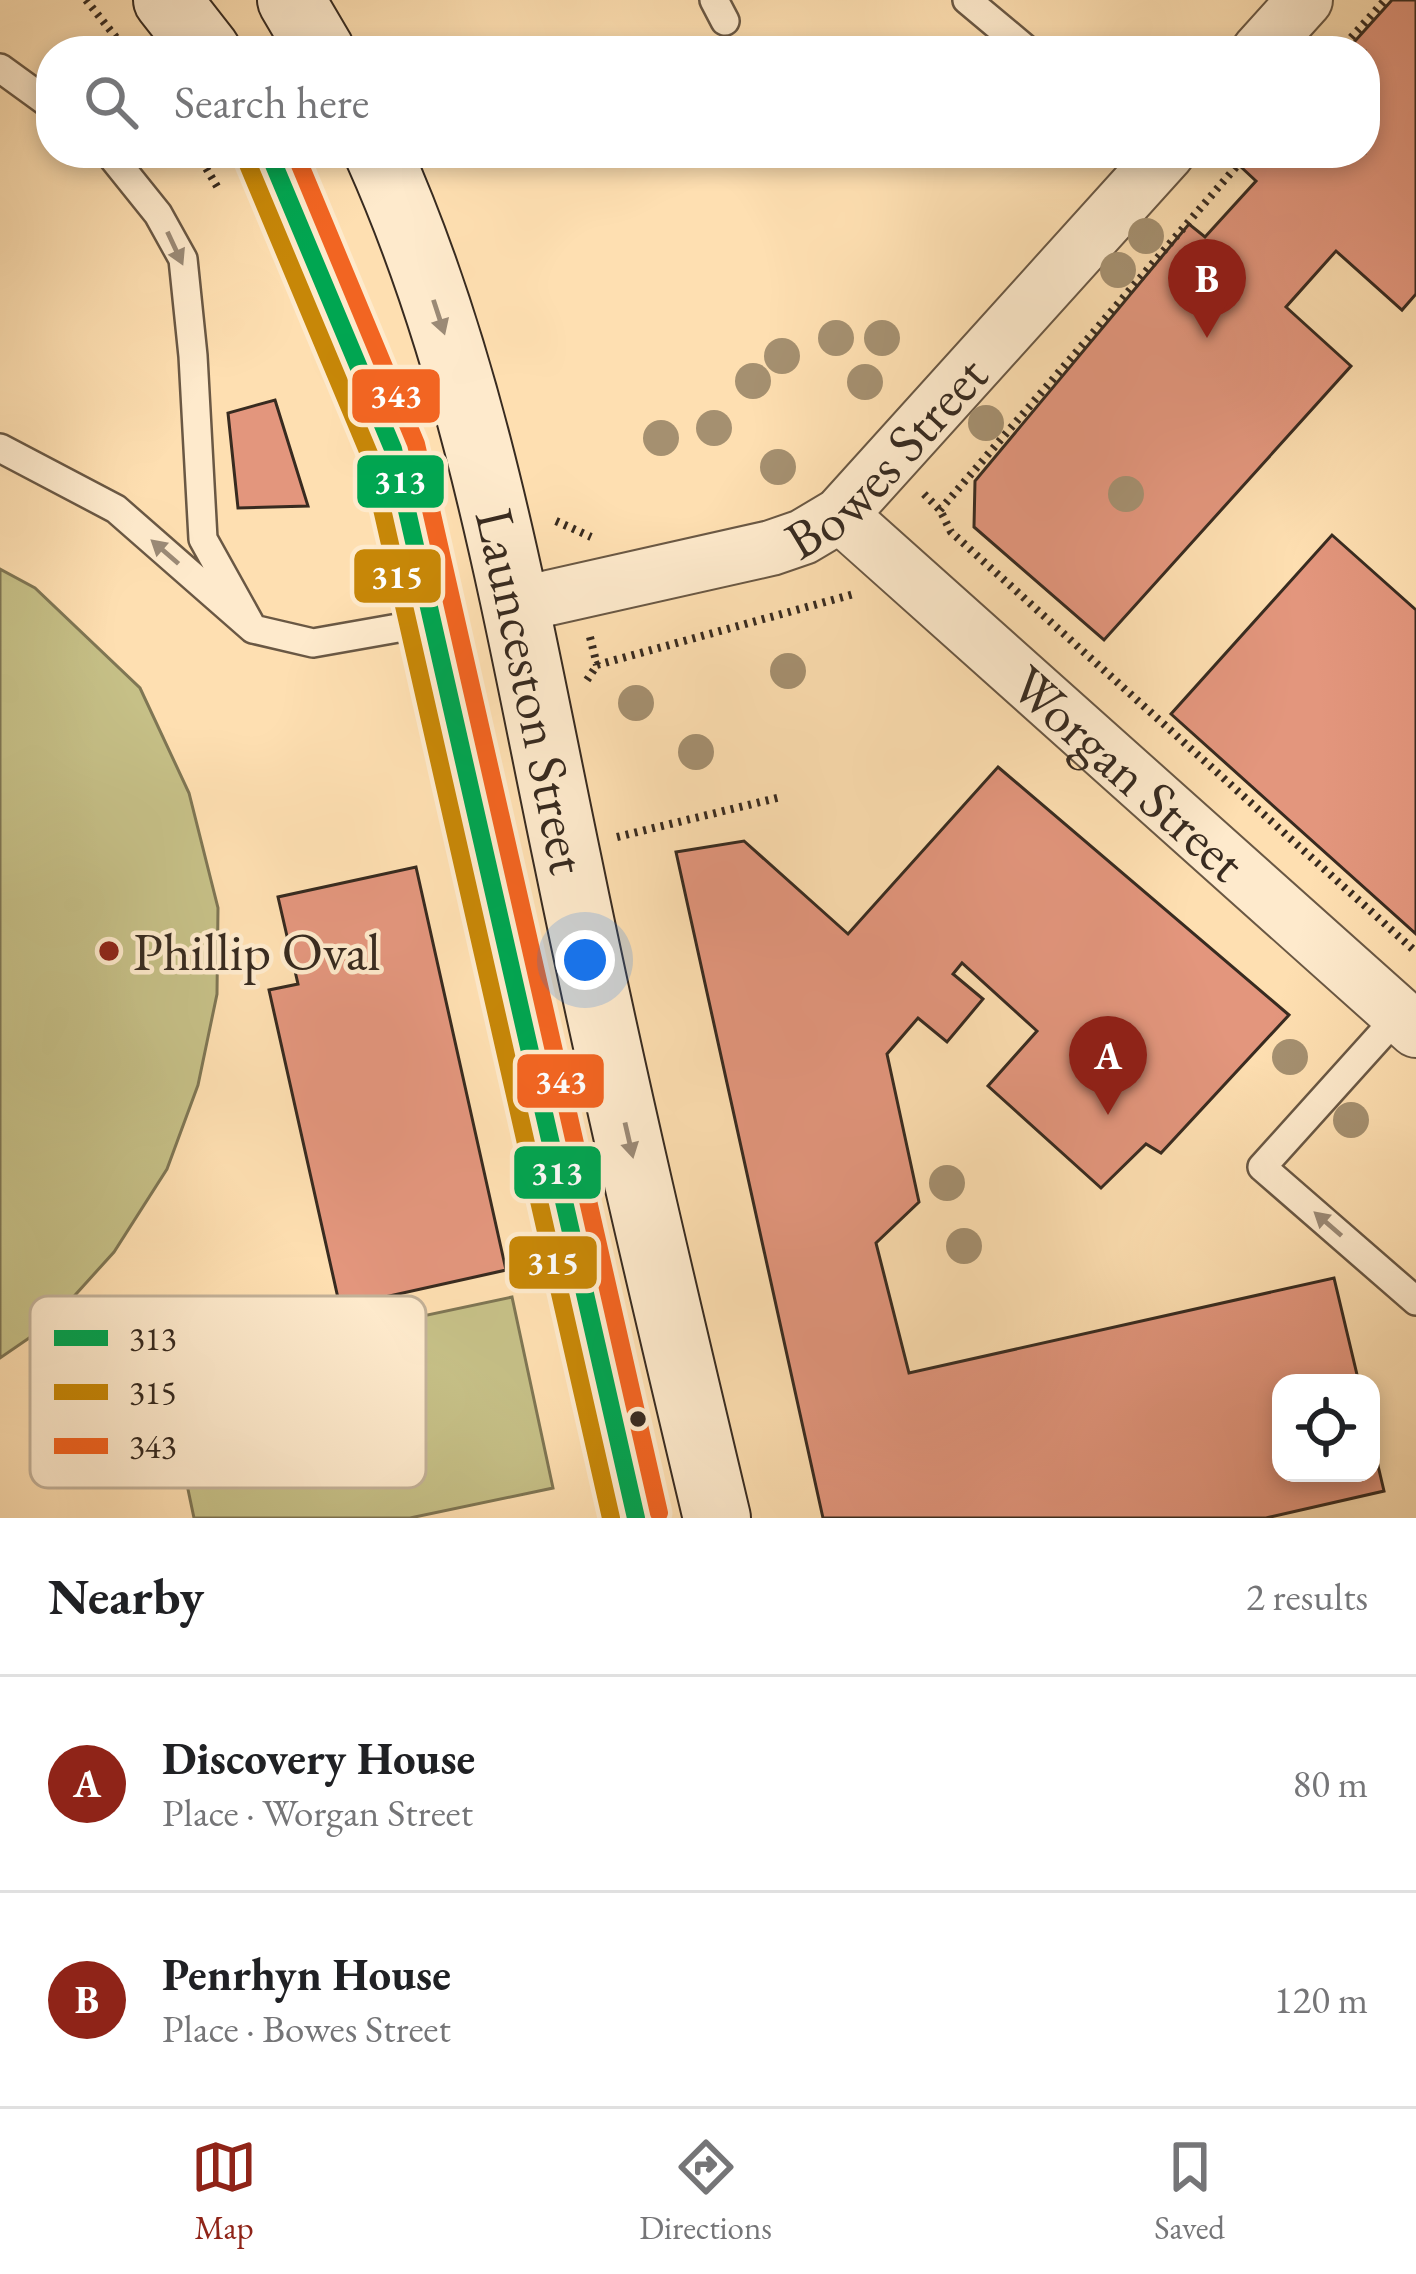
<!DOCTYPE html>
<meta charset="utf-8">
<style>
:root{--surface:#fff;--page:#f2f2f2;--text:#202124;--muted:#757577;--line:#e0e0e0;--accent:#8f2418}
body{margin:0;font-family:"EB Garamond",serif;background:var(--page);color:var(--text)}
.controls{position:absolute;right:36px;bottom:36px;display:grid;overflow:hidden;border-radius:24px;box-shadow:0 6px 18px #0003}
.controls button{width:108px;height:108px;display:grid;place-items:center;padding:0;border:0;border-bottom:3px solid var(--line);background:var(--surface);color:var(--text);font:60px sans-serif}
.you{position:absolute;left:585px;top:960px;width:42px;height:42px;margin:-30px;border:9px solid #fff;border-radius:50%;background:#1a73e8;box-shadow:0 0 0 18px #1a73e833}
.badge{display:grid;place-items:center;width:78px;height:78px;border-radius:50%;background:var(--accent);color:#fff;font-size:39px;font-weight:700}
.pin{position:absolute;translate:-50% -99px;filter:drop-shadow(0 3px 6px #0008)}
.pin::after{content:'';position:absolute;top:63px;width:42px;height:36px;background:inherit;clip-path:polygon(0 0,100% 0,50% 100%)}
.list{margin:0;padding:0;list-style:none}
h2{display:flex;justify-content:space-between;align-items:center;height:156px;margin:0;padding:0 48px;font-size:51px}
h2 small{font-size:39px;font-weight:400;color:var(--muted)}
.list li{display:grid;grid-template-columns:78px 1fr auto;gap:36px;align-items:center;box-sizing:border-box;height:216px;padding:0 48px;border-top:3px solid var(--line)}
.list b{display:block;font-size:45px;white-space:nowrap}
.list p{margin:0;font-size:39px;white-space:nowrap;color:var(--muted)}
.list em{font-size:39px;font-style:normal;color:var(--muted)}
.icon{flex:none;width:66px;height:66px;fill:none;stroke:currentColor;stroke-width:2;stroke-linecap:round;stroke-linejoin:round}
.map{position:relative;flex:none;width:1416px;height:1518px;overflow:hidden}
.search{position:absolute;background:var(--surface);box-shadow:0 6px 18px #0003;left:36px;right:36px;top:36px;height:132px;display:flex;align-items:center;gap:30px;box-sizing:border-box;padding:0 42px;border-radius:48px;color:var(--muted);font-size:45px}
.sheet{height:588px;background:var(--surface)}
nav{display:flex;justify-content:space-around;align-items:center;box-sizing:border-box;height:168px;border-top:3px solid var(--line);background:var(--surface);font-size:33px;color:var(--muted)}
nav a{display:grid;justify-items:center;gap:6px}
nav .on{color:var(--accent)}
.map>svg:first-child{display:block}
.green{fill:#c6c087;stroke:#7f7654;stroke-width:3}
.building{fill:#e3967d;stroke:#382b20;stroke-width:3}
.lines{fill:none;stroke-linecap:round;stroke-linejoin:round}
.lane-casing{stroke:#6a5844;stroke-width:32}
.street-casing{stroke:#6a5844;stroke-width:58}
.secondary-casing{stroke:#382b20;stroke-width:70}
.path{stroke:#382b20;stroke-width:8;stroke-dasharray:3 6;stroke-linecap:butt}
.lane{stroke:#feeacc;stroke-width:27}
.street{stroke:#feeacc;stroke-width:54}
.secondary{stroke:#feeacc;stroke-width:66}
.bus-1-casing{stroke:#feeacc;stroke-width:27}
.bus-2-casing{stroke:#feeacc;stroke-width:27}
.bus-3-casing{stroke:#feeacc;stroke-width:27}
.bus-1{stroke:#00a651;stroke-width:18}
.bus-2{stroke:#c78708;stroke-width:18}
.bus-3{stroke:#f26522;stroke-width:18}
.tree{fill:#a59070}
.oneway{fill:#9b8a76}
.poi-dot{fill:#8f2418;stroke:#feeacc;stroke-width:4.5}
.bus-dot{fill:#382b20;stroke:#feeacc;stroke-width:4.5}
.labels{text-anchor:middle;stroke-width:9;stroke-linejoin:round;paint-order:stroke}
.street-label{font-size:54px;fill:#382b20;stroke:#feeacc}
.poi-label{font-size:54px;fill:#382b20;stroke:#feeacc;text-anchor:start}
.key{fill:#feeacc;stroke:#c3b198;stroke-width:3}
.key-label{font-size:33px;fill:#382b20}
.line-badge{stroke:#feeacc;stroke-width:4.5}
.badge-label{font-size:33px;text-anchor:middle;font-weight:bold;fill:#fff}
</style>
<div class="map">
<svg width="1416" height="1518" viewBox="0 0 1416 1518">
<rect width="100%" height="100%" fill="#fedfb1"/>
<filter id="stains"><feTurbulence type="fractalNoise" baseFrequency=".00167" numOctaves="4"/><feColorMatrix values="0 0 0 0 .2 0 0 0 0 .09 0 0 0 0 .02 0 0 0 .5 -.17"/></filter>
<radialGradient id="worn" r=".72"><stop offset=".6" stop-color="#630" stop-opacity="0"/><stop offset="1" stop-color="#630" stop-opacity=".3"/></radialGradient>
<!-- green -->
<path class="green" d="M0,569L35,588L140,688L189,793L218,908L217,994L198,1085L167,1169L114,1252L48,1325L0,1358Z
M512,1297L553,1488L410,1518H194L177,1437L262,1350Z"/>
<!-- building -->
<path class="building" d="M1392,0H1416V294L1402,310L1336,251L1286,307L1351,366L1104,640L974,527L975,481L1189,224L1205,237L1256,181L1241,167L1253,153H1365V51H1346Z
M275,400L308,506L238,508L228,413Z
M1332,535L1416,610V934L1171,714Z
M998,767L1289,1015L1161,1153L1146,1144L1101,1188L988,1086L1037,1031L962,963L953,974L983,999L947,1042L918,1018L887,1054L919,1202L876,1243L909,1373L1334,1278L1359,1383H1281V1473H1371V1436L1384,1491L1266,1518H823L676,852L744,841L848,934Z
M416,867L506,1270L340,1307L269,990L298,984L278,897Z"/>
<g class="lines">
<!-- lane casing -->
<g class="lane-casing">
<path id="lane" d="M714,0L725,21
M967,0L1028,51
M0,68L51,105
M109,153L158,214L183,259L193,356L203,539L253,629
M0,448L116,509L253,629L313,643L432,622
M1399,1015L1262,1167L1416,1301"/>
</g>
<!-- street casing -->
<g class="street-casing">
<g id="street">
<path d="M1259,51L1305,0"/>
<path id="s1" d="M840,515L1416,1030"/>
<path id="s2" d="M513,606L771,548L803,537L840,515L1167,153"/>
</g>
</g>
<!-- secondary casing -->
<g class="secondary-casing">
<g id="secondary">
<path d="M167,0L207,51"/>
<path d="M291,0L321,51"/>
<path d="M269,153L393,449L636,1518"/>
<path id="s3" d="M378,153C478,376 518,624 568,862C613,1082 665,1300 717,1518"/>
</g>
</g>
<!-- path -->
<path class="path" d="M86,0L127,51
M1339,51L1385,0
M197,153L218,188
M924,494L940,510L951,532L1416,952
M940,510L1248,153
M556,521L591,537
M590,637L597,665
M587,680L597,665L854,594
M617,837L781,797"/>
<!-- lane -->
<use href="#lane" class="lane"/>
<!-- street -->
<use href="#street" class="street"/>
<!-- secondary -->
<use href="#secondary" class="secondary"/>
<!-- bus-1 casing -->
<g class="bus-1-casing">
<path id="bus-1" d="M269,153L393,449L636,1518"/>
</g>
<!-- bus-2 casing -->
<g class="bus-2-casing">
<path id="bus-2" d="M247,162L370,456L611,1518"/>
</g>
<!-- bus-3 casing -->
<g class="bus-3-casing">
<path id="bus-3" d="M295,153L416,444L659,1513"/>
</g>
<!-- bus-1 -->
<use href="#bus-1" class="bus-1"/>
<!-- bus-2 -->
<use href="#bus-2" class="bus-2"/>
<!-- bus-3 -->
<use href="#bus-3" class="bus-3"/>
</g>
<!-- trees -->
<g class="tree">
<circle cx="1146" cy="236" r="18"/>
<circle cx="1118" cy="270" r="18"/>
<circle cx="836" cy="338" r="18"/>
<circle cx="882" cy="338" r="18"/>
<circle cx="782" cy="356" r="18"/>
<circle cx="753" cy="381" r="18"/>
<circle cx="865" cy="382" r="18"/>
<circle cx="986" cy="423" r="18"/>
<circle cx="714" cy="428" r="18"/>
<circle cx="661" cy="438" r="18"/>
<circle cx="778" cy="467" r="18"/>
<circle cx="1126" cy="494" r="18"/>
<circle cx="788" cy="671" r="18"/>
<circle cx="636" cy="703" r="18"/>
<circle cx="696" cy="752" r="18"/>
<circle cx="1290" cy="1057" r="18"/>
<circle cx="1351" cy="1120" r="18"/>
<circle cx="947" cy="1183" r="18"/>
<circle cx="964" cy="1246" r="18"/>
</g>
<!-- one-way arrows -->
<defs><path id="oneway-solid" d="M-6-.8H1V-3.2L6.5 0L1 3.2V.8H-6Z" transform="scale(3)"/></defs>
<g class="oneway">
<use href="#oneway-solid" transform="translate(175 248) rotate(65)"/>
<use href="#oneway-solid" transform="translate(439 317) rotate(72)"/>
<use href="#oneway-solid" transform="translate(165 552) rotate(-139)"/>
<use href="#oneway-solid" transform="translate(629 1140) rotate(77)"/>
<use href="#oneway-solid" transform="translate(1328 1224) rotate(-139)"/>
</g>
<!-- markers -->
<circle class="poi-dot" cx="109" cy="951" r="12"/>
<circle class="bus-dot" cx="638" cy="1419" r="10"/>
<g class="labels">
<!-- street labels -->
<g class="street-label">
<text dy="19" stroke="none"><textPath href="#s2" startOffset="414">Bowes Street</textPath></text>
<text dy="19" stroke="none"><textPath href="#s3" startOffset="561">Launceston Street</textPath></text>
<text dy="19" stroke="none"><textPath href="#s1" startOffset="387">Worgan Street</textPath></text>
</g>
<!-- poi labels -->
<g class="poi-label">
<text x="133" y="970">Phillip Oval</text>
</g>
</g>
<!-- legend -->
<rect x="30" y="1296" width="396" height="192" rx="18" class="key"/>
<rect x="54" y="1330" width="54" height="16" fill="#00a651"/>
<rect x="54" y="1384" width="54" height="16" fill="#c78708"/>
<rect x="54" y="1438" width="54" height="16" fill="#f26522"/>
<g class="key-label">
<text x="129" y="1350">313</text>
<text x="129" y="1404">315</text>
<text x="129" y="1458">343</text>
</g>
<g class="line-badge">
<rect x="350" y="367" width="92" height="58" rx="12" fill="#f26522"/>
<rect x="355" y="453" width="91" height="57" rx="12" fill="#00a651"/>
<rect x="352" y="547" width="91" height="58" rx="12" fill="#c78708"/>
<rect x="515" y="1052" width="91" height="58" rx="12" fill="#f26522"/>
<rect x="512" y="1144" width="91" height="57" rx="12" fill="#00a651"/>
<rect x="507" y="1234" width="92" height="57" rx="12" fill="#c78708"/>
</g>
<g class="badge-label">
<text x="396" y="407">343</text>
<text x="400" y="493">313</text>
<text x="397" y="588">315</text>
<text x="561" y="1093">343</text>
<text x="557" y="1184">313</text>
<text x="553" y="1274">315</text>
</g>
<rect width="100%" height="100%" filter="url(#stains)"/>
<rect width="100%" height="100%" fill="url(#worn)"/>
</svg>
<div class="controls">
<button><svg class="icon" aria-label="locate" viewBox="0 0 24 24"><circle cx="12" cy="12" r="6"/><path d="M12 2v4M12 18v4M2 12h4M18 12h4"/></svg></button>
</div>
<div class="you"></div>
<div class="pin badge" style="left:1108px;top:1115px">A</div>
<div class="pin badge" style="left:1207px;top:338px">B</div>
<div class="search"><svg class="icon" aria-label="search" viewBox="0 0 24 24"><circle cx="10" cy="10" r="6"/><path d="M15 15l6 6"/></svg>Search here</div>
</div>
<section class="sheet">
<h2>Nearby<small>2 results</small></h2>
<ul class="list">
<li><span class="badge">A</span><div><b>Discovery House</b><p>Place · Worgan Street</p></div><em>80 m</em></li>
<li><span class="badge">B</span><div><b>Penrhyn House</b><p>Place · Bowes Street</p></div><em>120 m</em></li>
</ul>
</section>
<nav>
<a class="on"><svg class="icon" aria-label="map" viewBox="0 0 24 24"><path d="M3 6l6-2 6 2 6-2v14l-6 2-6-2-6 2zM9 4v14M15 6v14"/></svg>Map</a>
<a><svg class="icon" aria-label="directions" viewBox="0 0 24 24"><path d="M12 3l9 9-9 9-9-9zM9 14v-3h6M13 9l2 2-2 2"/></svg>Directions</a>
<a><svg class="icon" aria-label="saved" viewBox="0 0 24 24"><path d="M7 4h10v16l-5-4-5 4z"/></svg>Saved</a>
</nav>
